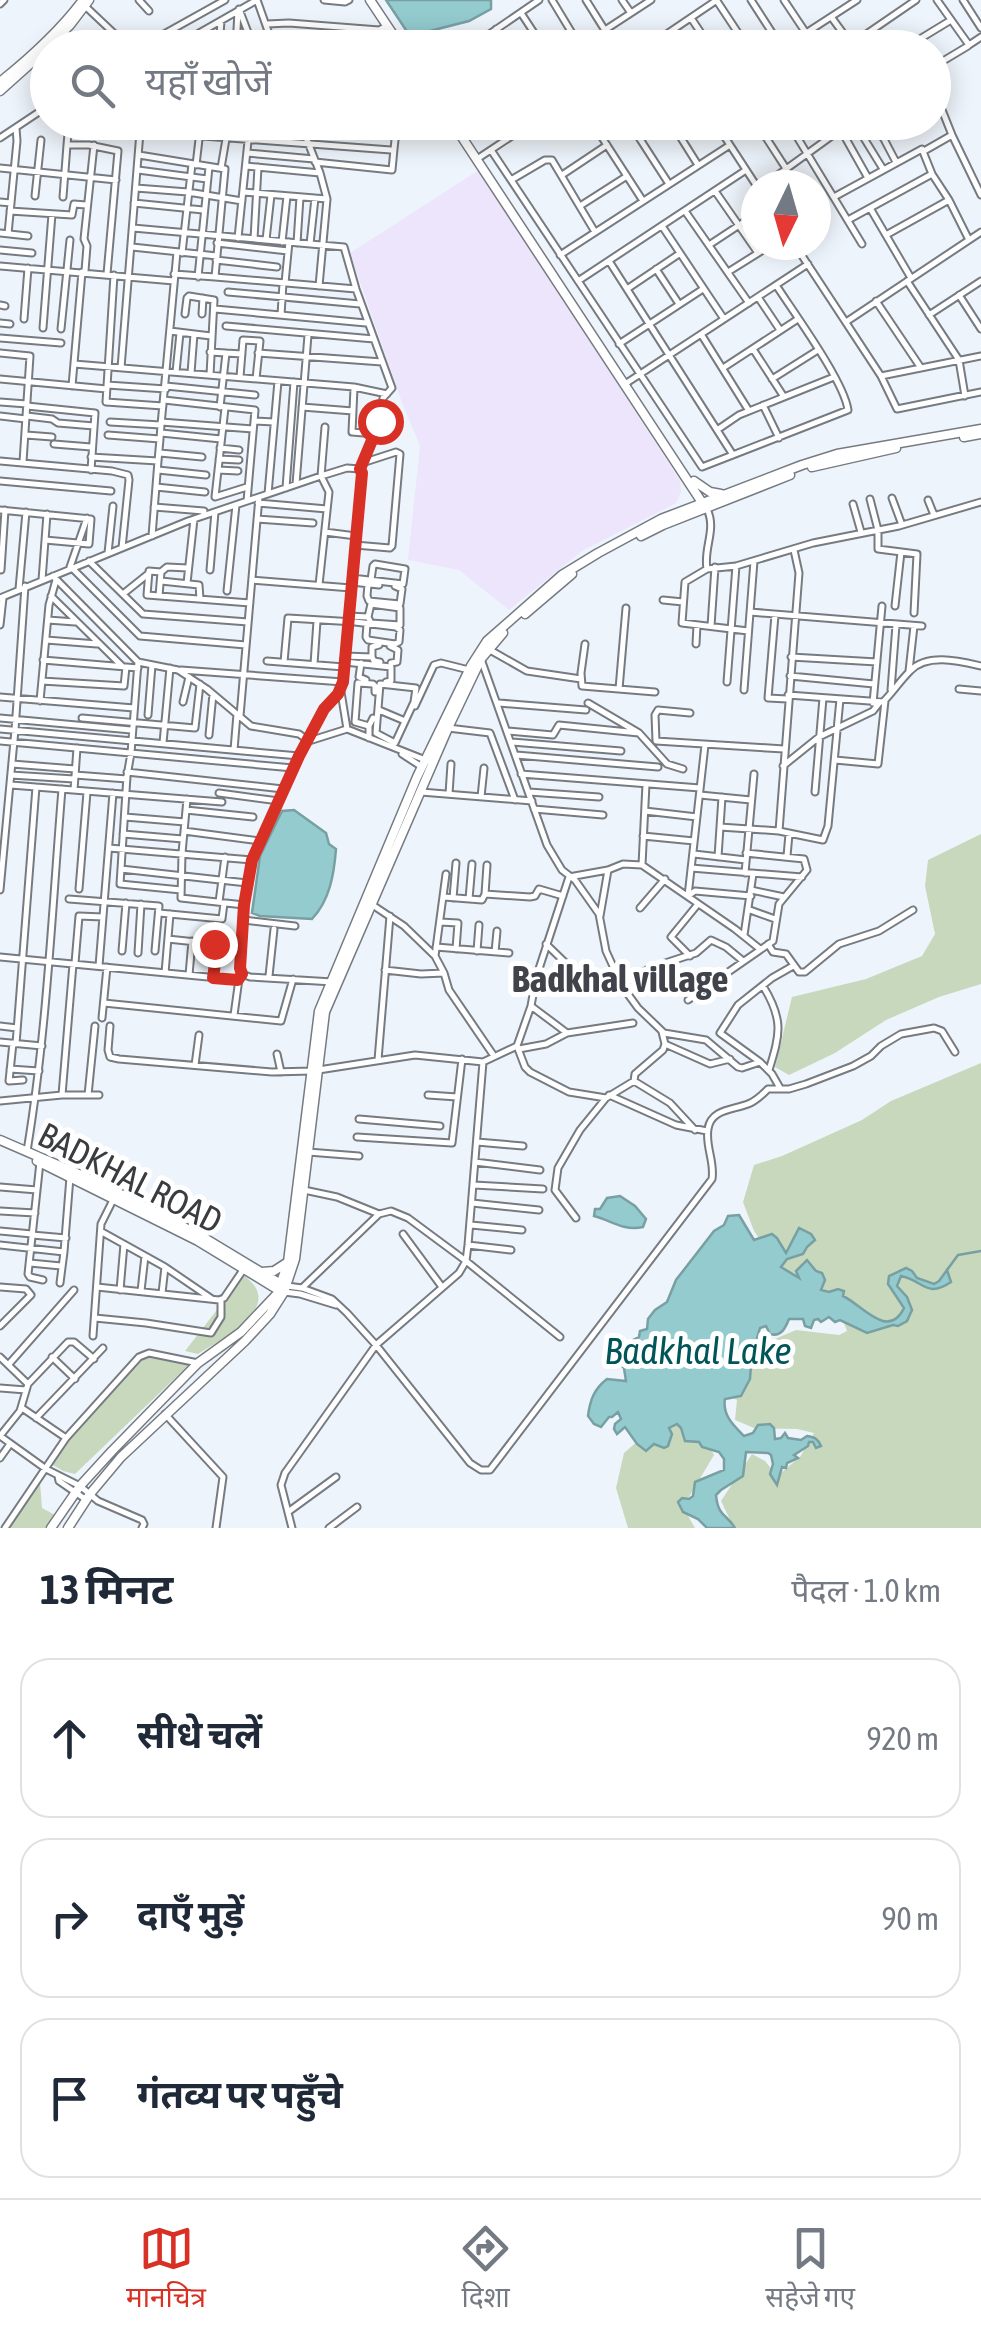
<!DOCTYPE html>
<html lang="hi">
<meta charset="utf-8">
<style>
:root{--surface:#fff;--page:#f2f2f3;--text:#1f2937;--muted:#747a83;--line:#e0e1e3;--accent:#d93025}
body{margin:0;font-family:"Asap Condensed","Noto Sans Devanagari",sans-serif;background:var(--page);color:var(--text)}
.compass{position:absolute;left:741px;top:170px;width:90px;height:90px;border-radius:50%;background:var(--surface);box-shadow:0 5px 25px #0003;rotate:185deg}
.stop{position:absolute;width:30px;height:30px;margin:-22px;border:8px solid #d93025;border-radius:50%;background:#fff}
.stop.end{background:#d93025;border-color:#fff;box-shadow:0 2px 10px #0008}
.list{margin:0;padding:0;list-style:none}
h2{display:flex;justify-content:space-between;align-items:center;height:130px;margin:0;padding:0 40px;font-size:42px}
h2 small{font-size:32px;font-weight:400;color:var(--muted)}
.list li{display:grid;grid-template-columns:65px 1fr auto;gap:30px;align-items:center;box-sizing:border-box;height:160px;margin:0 20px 20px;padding:0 20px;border:2px solid var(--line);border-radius:30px}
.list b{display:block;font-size:38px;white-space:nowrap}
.list em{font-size:32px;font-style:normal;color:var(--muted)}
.icon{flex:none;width:55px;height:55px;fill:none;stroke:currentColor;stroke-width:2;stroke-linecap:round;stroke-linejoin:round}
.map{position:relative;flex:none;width:981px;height:1528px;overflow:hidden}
.search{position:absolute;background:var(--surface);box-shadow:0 5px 25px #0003;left:30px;right:30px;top:30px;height:110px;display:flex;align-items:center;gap:25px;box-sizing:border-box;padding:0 35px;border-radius:55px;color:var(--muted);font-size:38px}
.sheet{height:670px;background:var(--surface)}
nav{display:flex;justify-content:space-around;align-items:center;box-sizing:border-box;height:140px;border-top:2px solid var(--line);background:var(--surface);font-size:28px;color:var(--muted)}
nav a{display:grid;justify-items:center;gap:5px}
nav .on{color:var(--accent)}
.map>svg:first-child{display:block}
.education{fill:#ece5fb}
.green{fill:#c7d8bd}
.water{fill:#93cbce;stroke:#78a0a3;stroke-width:2.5}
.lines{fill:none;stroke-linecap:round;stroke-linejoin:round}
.stream{stroke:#78a0a3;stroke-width:2.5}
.street-casing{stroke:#767b81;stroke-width:9}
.secondary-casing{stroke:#767b81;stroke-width:11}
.street{stroke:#fff;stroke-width:5}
.secondary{stroke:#fff;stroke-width:8}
.route{stroke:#d93025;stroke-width:12}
.labels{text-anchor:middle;stroke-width:10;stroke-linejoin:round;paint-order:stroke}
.street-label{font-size:35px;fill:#3a3c3f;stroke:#fff}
.neighbourhood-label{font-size:38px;font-weight:bold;fill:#40444a;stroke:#fff}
.water-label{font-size:38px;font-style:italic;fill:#005558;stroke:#fff}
</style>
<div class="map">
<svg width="981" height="1528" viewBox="0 0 981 1528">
<rect width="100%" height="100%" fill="#eef4fb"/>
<!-- education -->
<path class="education" d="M479,170L680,481L681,492L676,503L582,551L509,610L459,570L408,560L420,446L401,400L350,253Z"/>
<!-- green -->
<path class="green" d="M981,834V984L939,997L886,1020L835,1053L789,1075L775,1067L792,997L866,979L922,956L935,934L925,886L928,860Z
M981,1063V1528H734L721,1501L752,1454L765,1461L777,1476L800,1457L814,1433L797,1429L754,1428L735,1420L737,1400L701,1382L742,1353L796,1330L839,1335L847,1331L840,1313L785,1277L754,1231L743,1202L754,1165L782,1156L862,1120L891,1101Z
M244,1275C249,1280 257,1286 258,1294C264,1317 215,1343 198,1354L185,1351Z
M146,1355L194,1360L75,1474L63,1471L53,1465L69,1437Z
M670,1413L693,1414L714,1455L683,1507L695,1528H628L616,1488L624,1453Z
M40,1482L42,1508L55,1515L45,1528H10Z"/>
<!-- water -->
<path class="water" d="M386,0H491V9L469,21L410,36Z
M294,810L326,833L329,844L336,849C334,874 330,900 312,919L260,916L252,913L260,856L282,811Z
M620,1196L635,1206L646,1219L643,1227C622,1231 613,1221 594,1216L595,1209H600L607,1198Z
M739,1215L754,1240L772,1234L777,1238L786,1253L799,1228L811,1234L815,1240L807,1247L803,1254L787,1259L781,1267L799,1278L796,1271L807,1260L816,1271L822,1273L825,1280L821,1290L829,1292L838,1289L844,1291L843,1296C861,1304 888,1341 904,1308L888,1284L889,1276L906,1268L912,1271L917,1278L934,1284L939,1281L947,1270L951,1282C926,1299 923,1280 901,1276L897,1286L907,1297L912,1310L907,1321L898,1326L893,1325L867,1333L840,1320L835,1322L829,1317L821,1322L818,1319L814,1320L811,1328L805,1326L803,1319H789C785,1329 781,1337 770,1334L766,1326L760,1328L756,1342L762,1348L760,1360L751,1366L750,1379L741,1396L725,1399C722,1415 734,1426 744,1436L753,1433L758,1425L770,1424L774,1428L775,1439L781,1438L785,1433L788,1438L801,1440L807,1436C815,1437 818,1439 821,1446L816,1448L813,1442H809L808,1446L794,1455L798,1458L787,1463L786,1468L782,1467L777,1485L770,1474L773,1464L771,1455L768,1453L746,1452L743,1476L721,1490L716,1495C718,1517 727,1514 735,1528H707L698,1519L683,1512L678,1502L682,1498L689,1499L693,1496L695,1482L724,1470V1459L719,1452L702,1447L699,1442L685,1441L681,1428L677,1424L669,1428L672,1434L668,1446L664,1448L654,1444L646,1451L637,1444L625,1427L617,1434L614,1429L615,1424L621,1419L618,1412L612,1417H609L601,1427L594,1424L588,1416C590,1400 594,1389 607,1379L626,1381L624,1368L618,1362L629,1342L639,1337L640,1331L647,1329L648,1319L655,1310L667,1302L676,1280L714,1231L724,1225L728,1216Z"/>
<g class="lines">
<!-- stream -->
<path class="stream" d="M947,1270L958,1255L981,1251"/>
<!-- street casing -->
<g class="street-casing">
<path id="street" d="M139,0L149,11
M324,0L345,2L349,0
M552,0L581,48
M586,0L616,48
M622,0L631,13
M751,0L782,48
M784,0L806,33L857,0
M937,0L969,45L981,37
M963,0L981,28
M717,1L748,48
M0,4L4,0
M84,5L119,38L124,48
M239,9L254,48
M521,13L544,48
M691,18L711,48
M832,18L851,44
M267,24L289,23L379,30L387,26
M496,29L509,48
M605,30L651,0
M660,38L666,48
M139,48L225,0
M173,48L257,0L274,48
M202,48L203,31
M219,48L221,21
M236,48L238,11
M312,48V42L387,48
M469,48L539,0
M646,48L717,0
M846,48L916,0
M905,48L951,20
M934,73L938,70V64L968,46
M69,122L67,145H89L118,151L107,274
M222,122H233
M300,122L320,173L327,199L319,286
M324,122L396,129
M592,122L643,201
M629,122L669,184
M671,122L698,165
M715,122L756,185
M756,122L787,170
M788,122L862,244
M826,122L835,135
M854,122L883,169
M875,122L896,162
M69,126L391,150L394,149L397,122
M841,130L868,178
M952,135L981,195
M882,137L908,122
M0,138L48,106
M491,150L702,467L848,410C844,381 794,313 776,285
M924,151L952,135L940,105L934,108
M247,153L314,159
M139,155L225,169L215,277L174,274
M477,159L533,122
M315,162L392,170L394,149
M196,165L201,122
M246,166L320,173
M0,168L116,180
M221,168L226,139
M138,170L207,179
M562,175L607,145
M511,180L545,160H552L595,232
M764,185L851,122
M136,188L188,192L242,201
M715,191L758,253
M243,192L327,199
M35,196L41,140
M63,197L67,145
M834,197L922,149L932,174L949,200L969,240
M0,202L11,203
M134,203L203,210
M580,206L627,176
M870,208L911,278
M10,211L72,215L74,204L86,205
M685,211L749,303
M848,220L932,174
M662,226L724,319
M133,228L344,247L356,289L392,388L383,398L380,421L360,469
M0,233L28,236
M8,234L17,141L16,128
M886,235L949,200
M238,238L248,141
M254,239L258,167
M266,240L271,195
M282,242L287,196
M217,243L288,251
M297,243L300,197
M310,244L315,198
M709,245L756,214
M795,245L881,376L897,409L981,392
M132,247L217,256
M0,250L32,253
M182,253L192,164
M560,255L730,145
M216,260L277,267
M609,261L733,455
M0,266L174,281
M656,269L679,304
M85,271L87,246L84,239L94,145
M728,272L771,245
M198,277L209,167
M215,277L356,289
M578,281L746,170
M907,281L959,360L965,396
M285,283L289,242
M627,289L679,254
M228,292L360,304
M959,295L981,329
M758,297L780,330
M876,301L921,368
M0,305L5,306
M215,309L366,323
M185,314L187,298L189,296L214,300L210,375
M202,314L203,298
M281,315L283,283
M929,315L981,281
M24,319L28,268
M846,322L981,232
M0,323L10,324
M226,326L374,339
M43,328L52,214
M61,329L70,240
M170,331L211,336
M701,334L749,411
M0,338L61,343
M619,344L703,289
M753,349L784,397
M210,352L242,354
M0,353L30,356L23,462
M258,353L382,362
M74,364L354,387L387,394
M121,368L140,132
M723,368L798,319
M176,372L180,333
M191,373L194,334
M881,376L981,356
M240,377L243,340L260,341L256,379
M0,379L107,389
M772,379L818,350
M625,384L808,264
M107,385L166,389
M72,386L82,272
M166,386L255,395
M354,388L352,432L375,434
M164,400L255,410L247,501
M0,402L27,404
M106,402L114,275
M106,402L163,406
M763,405L779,438
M27,406L95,413L91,470
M220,407L226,353
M302,407L353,411
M225,408L215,497L247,487
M0,416L26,419
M27,416L52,419L58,423L94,426
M255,421L274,422
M161,422L253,429
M161,425L177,252
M717,430L739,415L834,377
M161,433L221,439
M26,435L52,437
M108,435L160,439L161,425L110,422
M54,444L91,447
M220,448L239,450
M160,453L202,457
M91,457L158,461L160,439
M219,459L239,460
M0,461L112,471L128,475L129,480L122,548
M158,470L206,475
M218,470L238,471
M0,481L111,491
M296,484L308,335
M156,487L205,492
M286,488L294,382
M268,494L278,381
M892,498L902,525
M870,499L878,530V549L917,554L914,613
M928,500L934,515
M258,503L327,509
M853,504L861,532
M154,507L204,511L203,516
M0,510L91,519L89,544L45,540
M257,519L313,523
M325,532L356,536
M152,536L158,461
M355,545L390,548L392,546L400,454L396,452L362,463
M108,553L113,506
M89,561L143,614L248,622
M70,567L87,518
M72,568L140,636L246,645
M188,568L167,567L161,572L149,571L147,595L250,603
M707,569C703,548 717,530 707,509
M1,570L5,510
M210,570L215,512
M53,576L138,662L178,670L207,689L251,726L299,734L309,741L347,729L428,761
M352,578L403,584L405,569L375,564L373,566L371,580
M42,580L47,514
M252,580L351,588
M161,581L199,585L200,599
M352,582L379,585
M187,583L194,519
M368,584L367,596L369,601L400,604L402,589L395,586
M319,585L329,492L321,476L325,427
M19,589L26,512
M227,591L236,505
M123,594L148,574
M51,596L123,667
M159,596L161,572
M0,598L188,521L321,476L347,468L360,469L362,473L343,682L338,694L324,709L299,756L252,860L244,905L240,969L242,974L250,977L333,982
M663,600L683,602
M371,604L400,608V625L371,623L368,617Z
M895,606L901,552
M750,612L922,626
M775,615L768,698L787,699
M349,616L368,617
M48,620L75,622
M0,625L3,598
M711,626L715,567
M748,631L682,623L685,582L707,569L736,566L813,543L899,526L981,502
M46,640L97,644
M585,644L581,673L582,686L655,692
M696,644L697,625
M390,646L398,650L397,662L391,663
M490,650L527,671L581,679
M345,656L372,657L374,661L380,662
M372,657V647L379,645
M791,657L877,662
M481,659L547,845L562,870L575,880L599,914L606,951L622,986L638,1008L664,1033L706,1040L738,1067L742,1068L760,1062L772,1074L780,1088
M43,660L138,668
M267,661L344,667
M138,662L131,753L127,776L120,884L181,890
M284,662L288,618L355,622L396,627L400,630L399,642L395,644L368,640L366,637L367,624
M345,662L391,667V681L386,682
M361,663L359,677L366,680
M314,664L317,621
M181,670L343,682
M909,671L914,626
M790,676L874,684
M42,681L124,686L126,667
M727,682L736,566
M380,684L416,688L414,702L395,743L376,733Z
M619,689L626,608
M959,689L981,691
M744,690L754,561
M891,690L896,625
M341,692L347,729
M788,695L883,702C892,693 900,681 910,671C927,653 959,661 981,666
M0,697L134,708
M40,701L49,605L56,580
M183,702L189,677
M499,703L586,710
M588,703L639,733L667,764L683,769
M873,703L882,606
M415,706L434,665L441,663L469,670
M379,710L405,721
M690,713L658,710L655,715L656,741L784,749
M148,715L152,665
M240,716L259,497
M0,718L131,730
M82,718L195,728L200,684
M369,726L355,722L358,683L373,684L375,686V692
M448,728L490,733L515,800
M0,729L299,756
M508,731L553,735L559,725L639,733
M209,735L213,694
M369,738V726L373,718
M0,741L293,768
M512,742L621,751
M163,743L170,668
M705,745L688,896L695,891L751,896
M234,750L237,714
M402,754L422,767
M516,755L658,767
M835,760L878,764L885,701
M12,764L75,769
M783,766L819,737L873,711L880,702
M127,772L283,789
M521,774L700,788
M11,775L74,779
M75,775L127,779
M11,785L222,802
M74,790L77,748
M421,792L532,801
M529,792L599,797
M815,792L823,698
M219,793L279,801
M449,794L451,764
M700,795L751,800
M481,797L484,768
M187,799L182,853L181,898L244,905
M534,809L603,815
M186,810L253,817
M645,811L697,817
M125,817L185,822
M720,827L779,831L823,840L828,826L840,699
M184,831L260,841
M779,831L799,573L794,550
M123,834L183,839
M643,836L694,841
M109,848L252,860
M694,854L746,860
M787,856L789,834
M718,857L722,797
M642,865L646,784
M691,868L802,877
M121,869L247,883
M745,873L754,774
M79,889L87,792
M0,890L15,730L25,586
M751,890L784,897
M485,894L487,865
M444,897L482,900L485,894L530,897L535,896L539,889L563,896
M453,898L456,863
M69,899L159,906L155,951
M469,899L472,864
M219,902L225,857
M371,904L404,926L435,956L444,973L449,990L494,1056
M640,908L665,879
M750,910L775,919
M159,913L222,919L224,903
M600,916L608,870
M244,920L295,926
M440,922L458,923L456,949
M744,935L753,874
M168,939L214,944L217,949L213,978
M546,944L576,973
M768,944L773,952L786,954L799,972H805L839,944L879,931L913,910
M436,947L509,953
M122,951L126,903
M477,951L479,925
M495,952L497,931
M138,953L141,904
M435,956L446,874
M690,956L671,937L698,904
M0,957L239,980
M75,963L79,916L103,917
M99,966L113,793
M385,970L421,974L444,973
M165,973L170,914
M189,975L192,941
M269,976L274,929
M622,986L650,968L696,953L711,940L726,947L743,961
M763,986C784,1020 780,1034 769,1070
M688,1000L773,941L779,904L807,870L804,859L746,853
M104,1003L281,1021L293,979
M531,1006L567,1033L633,1023
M234,1015L239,979
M102,1018L107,967
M0,1026L17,1028
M110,1026L108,1050L110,1057L119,1059L272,1072L312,1071L415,1055L483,1062L517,1046L531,1006L536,978L569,877L608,870L623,864L642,865L735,929L760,949
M662,1032L665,1044L710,1064L730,1059
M0,1042L42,1046
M13,1043L9,1081L23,1080
M16,1044L36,787
M517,1046L525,1067L530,1072L569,1092L606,1098
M519,1049L546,1044L567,1033
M277,1054L281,1072
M378,1060L390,916
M760,1062L720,1033L738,1005L772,978L793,966
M195,1065L199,1035
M10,1069L39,1071
M634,1081L635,1074L663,1050L665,1044
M62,1095L73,964
M88,1095L95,1026
M428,1095L457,1097
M609,1095L676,1125L707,1131
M0,1101L62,1095H99
M359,1119L440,1126
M357,1137L452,1143L462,1059
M477,1142L523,1146
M27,1151C47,1031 52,910 62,789
M308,1152L359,1156
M40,1162L28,1274L30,1277L43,1280
M475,1162L540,1170
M474,1185L543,1189
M0,1187L37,1190
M304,1190L337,1197L379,1214
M472,1203L539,1210
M0,1211L35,1213
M576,1218L555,1190L558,1168L580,1130L606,1098L634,1081L670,1103L695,1130
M471,1225L522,1230
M0,1231L32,1234
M102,1232L165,1267L212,1299
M403,1234L442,1287
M32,1235L66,1238
M0,1245L64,1252
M468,1245L511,1250
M30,1263L61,1266
M60,1283L64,1252L70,1177
M287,1286L302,1288L332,1299L347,1313L376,1345L470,1463L481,1470H490L712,1179C715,1162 705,1146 708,1129C711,1109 733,1110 748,1104C756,1101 762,1095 768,1089H789L806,1084L853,1066L871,1056L881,1046L901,1034L934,1028L942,1031L955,1052
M0,1287L26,1289L31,1295L0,1326
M97,1287L219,1300L224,1298L243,1270
M302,1288L379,1214L391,1211L408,1218L466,1261L560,1337
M120,1290L124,1244
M141,1291L145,1256
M284,1292L300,1294L336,1305
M162,1293L165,1267
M95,1318L146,1323L211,1333L221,1317V1300
M93,1336L101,1224L113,1200
M0,1357L28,1384
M52,1357L75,1379
M94,1359L74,1342H68L28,1384L20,1411L0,1436L46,1469L80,1486L98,1501L142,1520L144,1524L142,1528
M9,1364L74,1290
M0,1388L26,1390
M22,1408L66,1438
M165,1414L223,1477L216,1528
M36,1418L103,1348
M0,1458L10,1444
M58,1476L59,1481L85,1499
M288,1512L336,1477
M5,1528L66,1438L139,1357L149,1353L198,1363
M292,1528L281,1485L285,1473L376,1345L459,1273L466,1261L468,1245L483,1062
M329,1528L357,1507"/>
</g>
<!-- secondary casing -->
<g class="secondary-casing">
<path id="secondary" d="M370,0L402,48
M48,48L70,25L89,0
M0,82C30,58 60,31 83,0
M0,91L48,48
M452,122L703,504
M964,437L981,434
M812,467L896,448
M694,481L710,492L721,494
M641,536L663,525L790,475
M525,614L572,574
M0,1140L97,1182L146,1207L201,1236L284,1286
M37,1161L198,1241L280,1291
M262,1272L274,1271L288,1262
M51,1528L80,1486L112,1451L198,1363L241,1332L277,1294L288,1262L319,1011L417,777L471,666L487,641L562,575L598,553L661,519L802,465L837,454L981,429
M68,1528L90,1494L121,1457L245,1341L270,1314L284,1292L295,1259L325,1012L448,728L481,659L503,633"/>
</g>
<!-- street -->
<use href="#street" class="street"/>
<!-- secondary -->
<use href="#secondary" class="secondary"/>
</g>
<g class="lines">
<!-- route -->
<path class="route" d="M214,944L217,949L213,978L238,980L242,974L240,968L244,905L252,860L299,756L324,709L338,694L343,682L362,473L360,469L380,421"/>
</g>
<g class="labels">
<!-- street labels -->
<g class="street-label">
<text transform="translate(130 1178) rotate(27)" y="12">BADKHAL ROAD</text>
</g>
<!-- neighbourhood labels -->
<g class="neighbourhood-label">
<text x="620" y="992">Badkhal village</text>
</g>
<!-- water labels -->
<g class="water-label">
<text x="698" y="1364">Badkhal Lake</text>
</g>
</g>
</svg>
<svg class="compass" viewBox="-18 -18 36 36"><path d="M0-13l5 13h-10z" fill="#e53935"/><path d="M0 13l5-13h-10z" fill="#747a83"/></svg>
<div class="stop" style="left:380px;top:421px"></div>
<div class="stop end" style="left:214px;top:944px"></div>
<div class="search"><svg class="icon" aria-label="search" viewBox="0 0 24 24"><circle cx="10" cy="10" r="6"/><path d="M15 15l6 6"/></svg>यहाँ खोजें</div>
</div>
<section class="sheet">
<h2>13 मिनट<small>पैदल · 1.0 km</small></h2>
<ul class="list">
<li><svg class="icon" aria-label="ahead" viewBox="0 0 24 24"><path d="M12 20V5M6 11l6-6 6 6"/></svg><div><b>सीधे चलें</b></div><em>920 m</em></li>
<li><svg class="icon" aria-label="right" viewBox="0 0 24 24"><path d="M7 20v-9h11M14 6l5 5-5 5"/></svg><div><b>दाएँ मुड़ें</b></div><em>90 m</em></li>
<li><svg class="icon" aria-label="arrive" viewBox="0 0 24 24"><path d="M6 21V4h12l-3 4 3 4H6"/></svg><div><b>गंतव्य पर पहुँचे</b></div></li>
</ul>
</section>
<nav>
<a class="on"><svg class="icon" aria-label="map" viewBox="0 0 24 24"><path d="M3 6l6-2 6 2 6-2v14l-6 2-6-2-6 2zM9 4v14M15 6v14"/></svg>मानचित्र</a>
<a><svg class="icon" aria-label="directions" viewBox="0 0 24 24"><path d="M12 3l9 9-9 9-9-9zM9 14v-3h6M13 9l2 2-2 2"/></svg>दिशा</a>
<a><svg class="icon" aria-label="saved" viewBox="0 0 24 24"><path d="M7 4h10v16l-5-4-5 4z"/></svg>सहेजे गए</a>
</nav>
